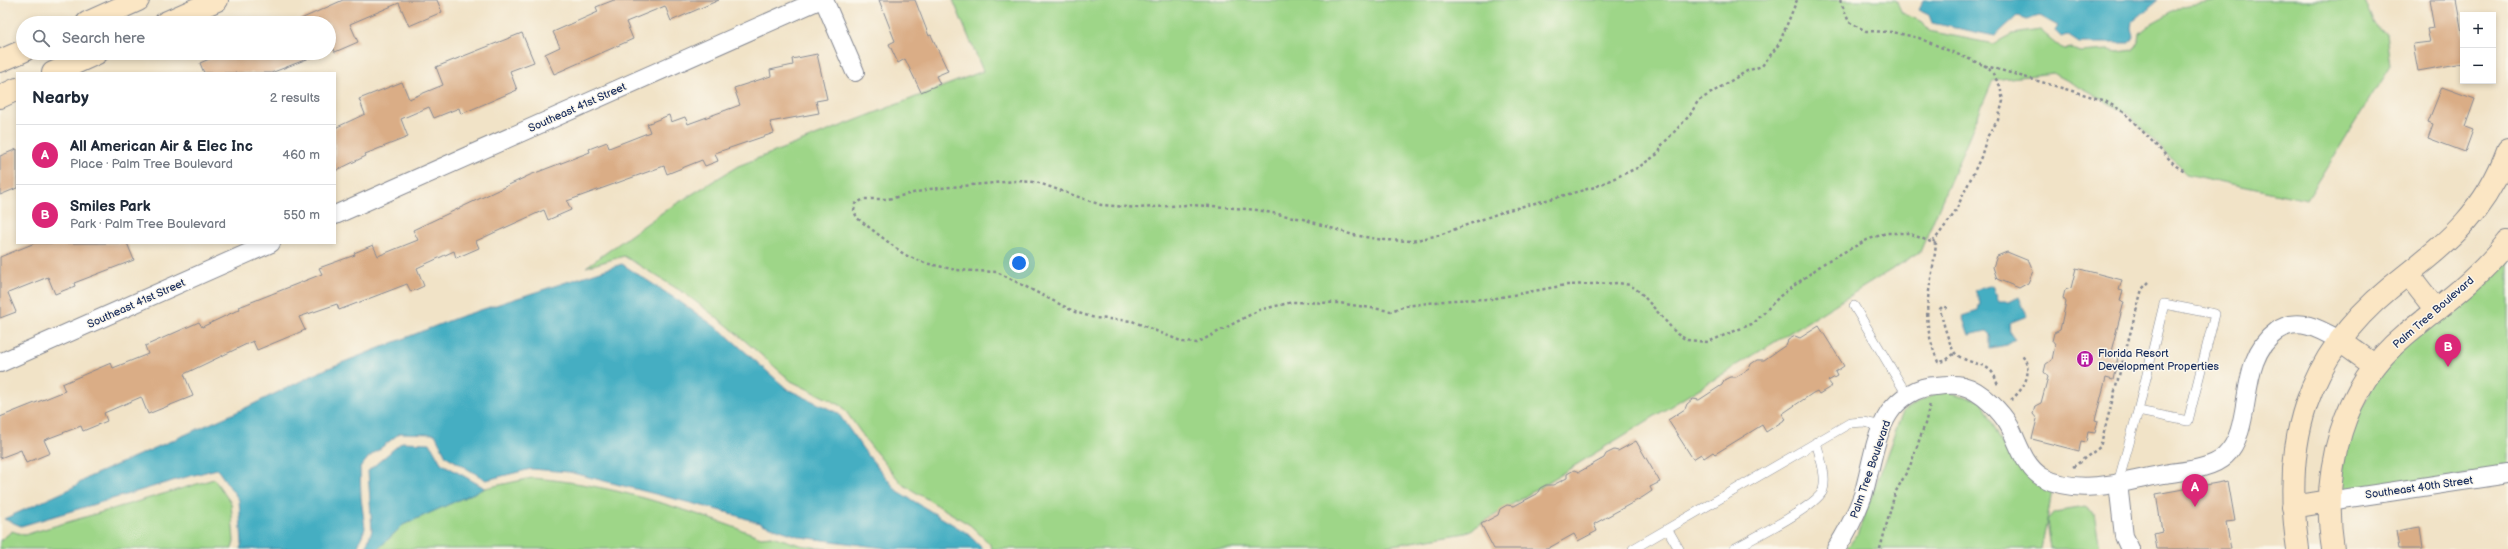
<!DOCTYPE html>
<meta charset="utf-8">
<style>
:root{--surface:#fff;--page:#f2f2f3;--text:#1f2937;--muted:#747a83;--line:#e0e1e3;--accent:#db2777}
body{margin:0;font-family:"Balsamiq Sans",sans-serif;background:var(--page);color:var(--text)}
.controls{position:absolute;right:12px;top:12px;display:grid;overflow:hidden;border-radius:0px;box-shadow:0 2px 6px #0003}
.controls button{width:36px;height:36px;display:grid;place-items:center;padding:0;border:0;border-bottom:1px solid var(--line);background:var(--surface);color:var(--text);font:20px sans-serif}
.you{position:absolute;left:1019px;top:263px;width:14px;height:14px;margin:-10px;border:3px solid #fff;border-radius:50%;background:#1a73e8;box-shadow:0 0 0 6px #1a73e833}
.badge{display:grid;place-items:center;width:26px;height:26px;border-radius:50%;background:var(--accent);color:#fff;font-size:13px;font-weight:700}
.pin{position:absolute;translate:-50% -33px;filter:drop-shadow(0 1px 2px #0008)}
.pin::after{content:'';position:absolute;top:21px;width:14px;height:12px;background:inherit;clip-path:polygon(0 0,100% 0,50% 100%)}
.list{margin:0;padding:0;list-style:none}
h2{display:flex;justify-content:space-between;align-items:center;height:52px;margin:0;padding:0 16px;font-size:17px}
h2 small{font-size:13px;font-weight:400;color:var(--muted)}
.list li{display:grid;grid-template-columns:26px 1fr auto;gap:12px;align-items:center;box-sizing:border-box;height:60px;padding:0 16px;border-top:1px solid var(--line)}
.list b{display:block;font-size:15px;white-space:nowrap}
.list p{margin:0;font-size:13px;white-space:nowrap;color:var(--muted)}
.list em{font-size:13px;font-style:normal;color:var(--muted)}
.icon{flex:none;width:22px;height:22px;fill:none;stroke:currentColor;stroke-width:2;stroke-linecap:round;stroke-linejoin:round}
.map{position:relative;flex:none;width:2508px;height:549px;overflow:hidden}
.search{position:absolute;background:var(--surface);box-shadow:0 2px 6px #0003;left:16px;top:16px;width:320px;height:44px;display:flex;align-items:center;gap:10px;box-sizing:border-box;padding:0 14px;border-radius:22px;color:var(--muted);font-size:15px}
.panel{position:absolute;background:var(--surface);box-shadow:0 2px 6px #0003;left:16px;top:72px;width:320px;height:172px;border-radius:0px}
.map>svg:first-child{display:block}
.green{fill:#9ed688;stroke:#5c8273}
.water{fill:#44aec2;stroke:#306e90}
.building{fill:#daad86}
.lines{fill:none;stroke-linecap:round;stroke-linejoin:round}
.lane-casing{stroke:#868992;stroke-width:10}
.street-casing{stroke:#868992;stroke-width:20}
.secondary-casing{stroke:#868992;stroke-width:24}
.path{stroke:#868992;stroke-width:2.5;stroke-dasharray:3 3;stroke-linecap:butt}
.lane{stroke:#fff;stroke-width:9}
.street{stroke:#fff;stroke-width:18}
.secondary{stroke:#fbe6c4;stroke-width:22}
.labels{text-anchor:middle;stroke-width:3;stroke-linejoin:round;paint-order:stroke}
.street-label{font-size:11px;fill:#1b2f5e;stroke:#fbf7ec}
.poi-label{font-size:11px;fill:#1b2f5e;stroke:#fbf7ec;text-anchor:start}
</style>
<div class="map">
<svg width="2508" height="549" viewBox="0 0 2508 549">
<rect width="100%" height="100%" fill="#fbf7ec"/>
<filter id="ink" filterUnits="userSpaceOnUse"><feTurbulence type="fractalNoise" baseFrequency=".025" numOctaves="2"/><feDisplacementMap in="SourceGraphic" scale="8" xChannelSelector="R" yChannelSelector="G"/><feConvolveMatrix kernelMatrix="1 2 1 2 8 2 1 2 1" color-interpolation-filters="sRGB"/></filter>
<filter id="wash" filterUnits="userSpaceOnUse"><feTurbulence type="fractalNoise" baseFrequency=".012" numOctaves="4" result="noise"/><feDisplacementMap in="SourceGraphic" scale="16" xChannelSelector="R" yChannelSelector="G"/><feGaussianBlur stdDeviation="0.9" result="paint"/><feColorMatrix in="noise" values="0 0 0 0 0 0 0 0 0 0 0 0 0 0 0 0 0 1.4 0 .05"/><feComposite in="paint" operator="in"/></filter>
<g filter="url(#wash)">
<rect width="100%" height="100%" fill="#f1e3c7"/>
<!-- green -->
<path class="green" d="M953,0H1896L1902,13L1923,22L1929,31L1994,44L2013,34L2040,30L2064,50L2072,49L2080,52L2108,50L2118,52L2134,50L2139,41L2140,33L2152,23L2183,6L2217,0H2364L2374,24L2386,33L2390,66L2307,200L2186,174L2127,113L2053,73L1993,80L1920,252L1466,533L1369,549H992L989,543L970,525L902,484L869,444L842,406L791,381L728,326L684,293L624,256L586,267L663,212L738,166L983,71Z
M2508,257V468L2339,495C2339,443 2368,383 2404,347C2422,329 2446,318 2465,301C2480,287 2494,272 2508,257Z
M1940,390L1982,401L2005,449L2052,491L2047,520L2054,512L2086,507L2094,513L2100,549H2051L2047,520L2041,549H1846L1857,535L1903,411Z
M532,478C609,483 689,510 761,537L772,536L800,545L827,549H378L403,525L485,488Z
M214,479L231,503L234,541L232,549H0V541L12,531L24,535Z"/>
<!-- water -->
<path class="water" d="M1923,0H2159L2132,22L2131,28L2133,37L2129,43H2079L2067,35L2061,37L2055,31L2058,26L2040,16L2027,19L2017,16L1995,36L1932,23L1929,15L1918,10Z
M622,264L679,301L723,332L787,389L838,413L863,449L897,491L967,533L983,549H892L801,537L726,512L569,472L531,469L486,480L446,456L435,434L400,433L368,458L360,468L361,498L365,528L357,549H240L242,543L239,500L217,469L179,479L21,526L4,519L70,489L89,477L239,411L326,369L456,318Z
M1993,285L1999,302H2009L2019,297L2027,316L2009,323L2010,333L2015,340L2007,345L1990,348V335L1986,331L1969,335L1962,316L1978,311L1980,303L1975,290Z
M402,442L430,443L441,463L485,488L403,525L378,549H365L372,530L368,471Z"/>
<g id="blocks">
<!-- building -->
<path class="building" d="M343,0H437L442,12L409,26L399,3L350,24L358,42L335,52L334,49L329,50V23H292Z
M614,0H719L671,21L665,6L626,22L633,39L554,74L545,54L560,47L553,32L598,12L596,7Z
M879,0H915L929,36L931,35L948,71L936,76L940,84L921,92L905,59L898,63L889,44L895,41Z
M2429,0H2456L2463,38V63L2418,71L2413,44L2430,42L2427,29L2434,28Z
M522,33L534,62L510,71L517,90L461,114L459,108L434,118L429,107L401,119L408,137L365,154L366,156L335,171V128L365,114L359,99L402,82L409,99L443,85L436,67Z
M223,53H320V54L271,73H204L200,63Z
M817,54L827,99L816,101L819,113L770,122L774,133L715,153L718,161L705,166L702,160L667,174L664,166L567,201L571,210L548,220L544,210L476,241L479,248L456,258L454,251L417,268L424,286L411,292L407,284L339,310L337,304L299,317L305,330L257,350L253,341L184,374L193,396L148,414L141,397L104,413L107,421L83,431L81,426L44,440L50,453L26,463L21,450L0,458V417L65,391L62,384L111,363L113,368L148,354L145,346L199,322L202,327L240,309L239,307L322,274L319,268L355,255L354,253L373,245L378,256L418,240L413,230L530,175L590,152L589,149L607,142L609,148L650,132L647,124L669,115L671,122L685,117L688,124L740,105L734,88L771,76L770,70L793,65L792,59Z
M2442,87L2475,99L2465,127L2473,130L2465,152L2428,138L2433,124L2428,122Z
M17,149V188L0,195V156Z
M35,243H127L134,260L74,283L75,286L55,294L48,277L8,293L16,312L0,318V257Z
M2007,252L2029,261L2033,271L2028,283L2019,288L1997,279L1993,267L1997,256Z
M2076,268L2122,280L2119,290L2123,291L2120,301L2124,302L2110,355L2118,357L2113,380L2106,378L2095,420L2098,421L2095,433L2088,432L2086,442L2081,441L2079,451L2032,439L2037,419L2033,414L2035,406L2041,403L2048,377L2044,372L2046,364L2052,360L2055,345L2052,341L2054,333L2060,330L2066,302L2063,298L2065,290L2071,288Z
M1819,326L1844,366L1835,372L1837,376L1828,381L1832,386L1819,394L1817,391L1813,393L1782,414L1786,419L1766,432L1762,425L1715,454L1713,452L1704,458L1701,454L1693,459L1668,420L1685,409L1687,404L1693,399L1699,400L1722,385L1724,380L1730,377H1736L1749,369L1751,364L1757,360H1764L1786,345L1788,340L1795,336L1800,338Z
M1636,441L1660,482L1650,487L1652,491L1643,497L1594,524L1597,531L1578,541L1574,534L1547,549H1494L1481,524L1498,515L1500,509L1507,505L1514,506L1537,494L1540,488L1546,485H1553L1567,478V474L1574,470L1579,472L1604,458L1606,454L1614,450L1618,451Z
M2228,481L2235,521L2226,522L2231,549H2157L2154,533L2162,531L2156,494Z
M2420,527L2423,549H2399L2396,531Z"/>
</g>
</g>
<g filter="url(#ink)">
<use href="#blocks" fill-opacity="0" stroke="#868992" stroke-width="1"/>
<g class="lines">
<!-- lane casing -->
<g class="lane-casing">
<path id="lane" d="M1854,306L1907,395
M2118,483L2138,411L2188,421L2215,314L2164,304L2138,411
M1668,530L1679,549
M1633,549L1850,423L1864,422L1882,426
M1734,549C1751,539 1818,506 1823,490C1827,476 1820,457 1816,442"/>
</g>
<!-- street casing -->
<g class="street-casing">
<path id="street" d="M824,0L855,72
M335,215L819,0
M0,363L271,243
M2118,483L2124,536L2130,549
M2329,501L2508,474
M1836,549C1847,532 1856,515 1863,495C1871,469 1874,436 1889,413C1899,398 1918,386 1936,386C1944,385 1955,384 1963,386C1980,390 2002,412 2010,427C2019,445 2024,466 2042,477C2079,497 2126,481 2164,474C2182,471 2212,469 2225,456C2256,427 2235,361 2277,331C2297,316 2320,329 2339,340"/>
</g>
<!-- secondary casing -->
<g class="secondary-casing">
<path id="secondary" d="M87,23L138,0
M165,23L217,0
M0,61L23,51
M53,73L97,53
M0,97L17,89
M2408,274L2436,310
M2339,340L2375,366
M2293,507L2329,501
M2298,549C2282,442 2305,358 2390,288C2443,245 2483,218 2508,150
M2333,549C2321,471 2342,387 2405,335C2441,305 2480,278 2508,241"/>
</g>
<!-- path -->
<path class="path" d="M1797,0L1779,44L1762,66L1747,71L1698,101L1690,115L1662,145L1659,153L1639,167L1595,187L1505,211L1439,235L1412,241L1383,240L1353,235L1303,219L1257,210L1213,206L1186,205L1138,208L1101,205L1036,182L1015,181L930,189L888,199H864L855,204L854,211L857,218L905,255L925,263L956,270L997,272L1075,312L1095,318L1132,321L1183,342L1197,343L1259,310L1293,302L1339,303L1391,311L1405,306L1452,300L1491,299L1566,285L1618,283L1630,285L1640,292L1677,334L1687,340L1708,342L1754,323L1780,296L1827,261L1867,240L1886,233H1908L1936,244C1931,293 1918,313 1938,362L1945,361L1955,353
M1840,0L1849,22L1866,31L1893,32L1919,38L1983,65L2103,100L2124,112L2176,166L2185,171
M1933,242L1954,214L1981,157L1987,137L1998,120L2003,101L2000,86L1992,72L1984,65
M1947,308L1943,306L1940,309C1942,319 1949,345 1955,353C1964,363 1982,362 1991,371C1995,375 1996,381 1998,385
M2011,400C2026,387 2034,370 2021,353
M2073,467L2100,447L2142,289L2149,282
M1880,549L1895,493L1910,466L1925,424L1930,404"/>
<!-- lane -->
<use href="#lane" class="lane"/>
<!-- street -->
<use href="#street" class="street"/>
<!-- secondary -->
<use href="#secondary" class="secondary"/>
</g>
</g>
<!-- icons -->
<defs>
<g id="building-disc" transform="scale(0.9)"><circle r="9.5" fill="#b5179e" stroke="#fbf7ec"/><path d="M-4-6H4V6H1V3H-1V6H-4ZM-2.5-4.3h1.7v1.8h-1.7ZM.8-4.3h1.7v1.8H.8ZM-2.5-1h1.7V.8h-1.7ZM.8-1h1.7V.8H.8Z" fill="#fff"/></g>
</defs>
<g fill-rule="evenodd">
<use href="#building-disc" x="2085" y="359"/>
</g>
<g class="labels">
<!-- street labels -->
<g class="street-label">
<text transform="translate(577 107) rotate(-24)" y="4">Southeast 41st Street</text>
<text transform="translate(136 303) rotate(-24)" y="4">Southeast 41st Street</text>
<text transform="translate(2433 312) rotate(-41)" y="4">Palm Tree Boulevard</text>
<text transform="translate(1870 469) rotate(-71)" y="4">Palm Tree Boulevard</text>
<text transform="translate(2419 487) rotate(-8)" y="4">Southeast 40th Street</text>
</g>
<!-- poi labels -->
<g class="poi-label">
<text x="2098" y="357">Florida Resort<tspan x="2098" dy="13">Development Properties</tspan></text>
</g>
</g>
</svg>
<div class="controls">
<button>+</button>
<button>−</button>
</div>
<div class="you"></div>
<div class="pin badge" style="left:2195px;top:507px">A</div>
<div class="pin badge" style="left:2448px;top:367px">B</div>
<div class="search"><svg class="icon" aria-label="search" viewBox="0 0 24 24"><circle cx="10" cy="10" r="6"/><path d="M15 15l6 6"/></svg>Search here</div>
<section class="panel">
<h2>Nearby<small>2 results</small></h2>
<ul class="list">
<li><span class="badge">A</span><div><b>All American Air &amp; Elec Inc</b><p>Place · Palm Tree Boulevard</p></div><em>460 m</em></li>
<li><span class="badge">B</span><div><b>Smiles Park</b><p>Park · Palm Tree Boulevard</p></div><em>550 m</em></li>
</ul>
</section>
</div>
